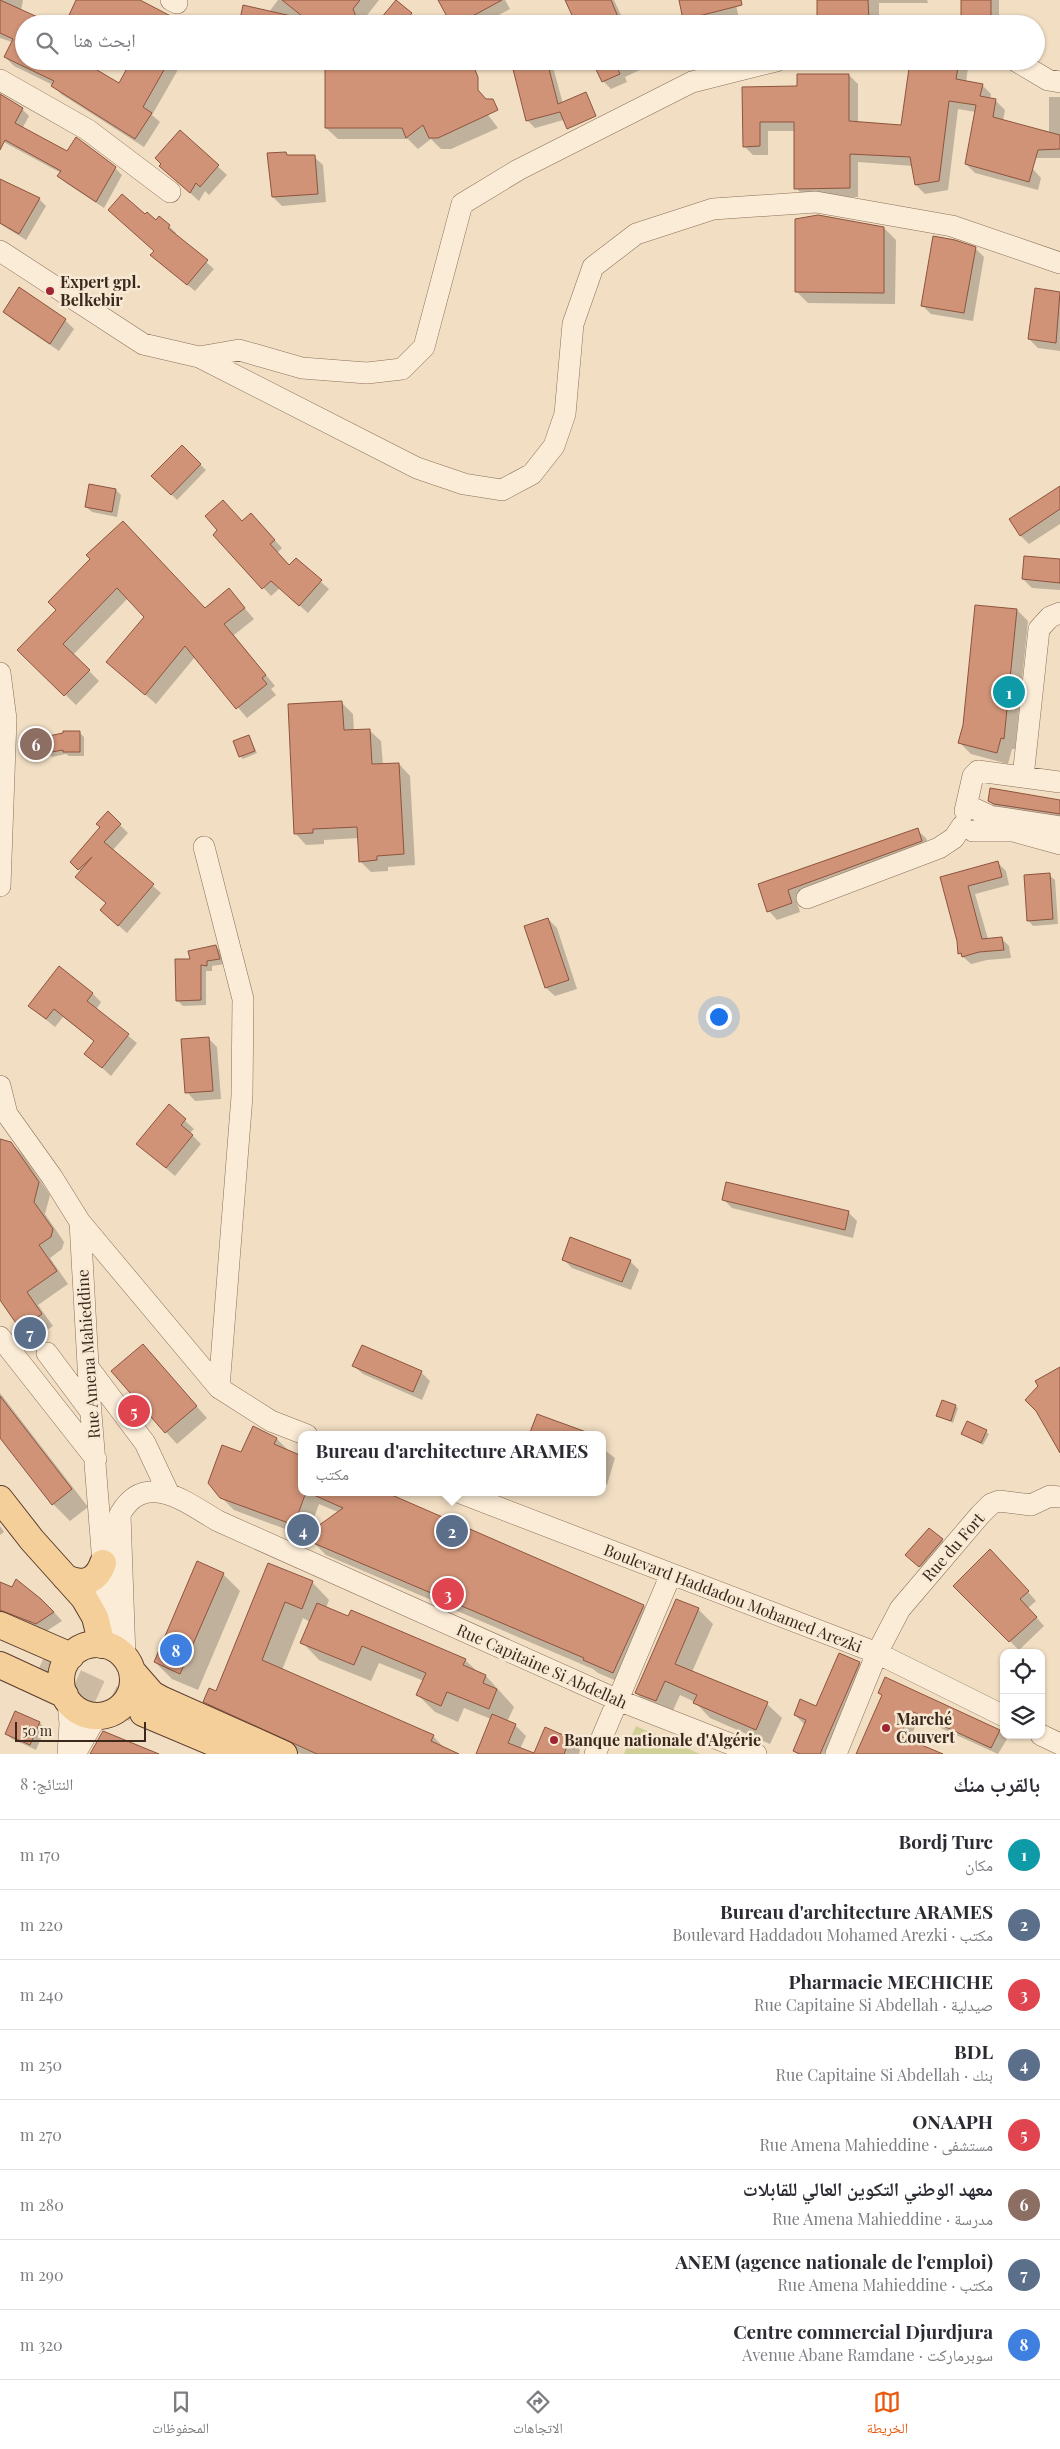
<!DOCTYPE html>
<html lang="ar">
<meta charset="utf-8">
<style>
:root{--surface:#fff;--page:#f2f2f3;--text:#2b2b33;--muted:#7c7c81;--line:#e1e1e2;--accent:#ea580c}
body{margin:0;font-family:"Playfair Display","Noto Naskh Arabic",serif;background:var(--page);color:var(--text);direction:rtl}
.controls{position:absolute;right:15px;bottom:15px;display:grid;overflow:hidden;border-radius:10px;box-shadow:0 1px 4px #0004}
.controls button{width:45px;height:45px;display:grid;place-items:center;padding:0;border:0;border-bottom:1px solid var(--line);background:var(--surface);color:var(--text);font:25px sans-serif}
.scale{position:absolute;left:15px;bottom:12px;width:131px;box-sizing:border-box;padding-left:5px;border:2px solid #3b291e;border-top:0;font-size:14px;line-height:18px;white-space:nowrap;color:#3b291e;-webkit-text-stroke:4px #f7e9d3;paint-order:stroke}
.you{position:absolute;left:718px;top:1016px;width:18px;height:18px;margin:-12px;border:4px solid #fff;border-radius:50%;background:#1a73e8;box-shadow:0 0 0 8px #1a73e833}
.badge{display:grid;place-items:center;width:32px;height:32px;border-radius:50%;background:var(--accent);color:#fff;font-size:16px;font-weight:700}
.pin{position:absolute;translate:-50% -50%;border:2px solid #fff;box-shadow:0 1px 5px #0006}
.popup{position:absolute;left:298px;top:1431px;width:308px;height:65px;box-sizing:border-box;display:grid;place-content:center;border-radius:10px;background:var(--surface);filter:drop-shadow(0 1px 4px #0005);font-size:16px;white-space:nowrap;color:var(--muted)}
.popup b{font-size:19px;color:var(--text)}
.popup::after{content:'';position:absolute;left:50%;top:100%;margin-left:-10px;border:10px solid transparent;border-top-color:var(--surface)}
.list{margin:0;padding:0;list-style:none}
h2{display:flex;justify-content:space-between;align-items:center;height:65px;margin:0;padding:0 20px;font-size:21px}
h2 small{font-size:16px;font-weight:400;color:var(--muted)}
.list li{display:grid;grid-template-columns:32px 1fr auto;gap:15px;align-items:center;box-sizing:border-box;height:70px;padding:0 20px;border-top:1px solid var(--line)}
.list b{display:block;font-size:19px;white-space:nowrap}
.list p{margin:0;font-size:16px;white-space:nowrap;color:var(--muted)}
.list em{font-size:16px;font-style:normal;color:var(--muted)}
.icon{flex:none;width:28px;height:28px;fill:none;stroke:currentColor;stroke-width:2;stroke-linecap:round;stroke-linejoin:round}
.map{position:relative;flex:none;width:1060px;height:1754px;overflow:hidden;direction:ltr}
.search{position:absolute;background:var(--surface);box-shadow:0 1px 4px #0004;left:15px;right:15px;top:15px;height:55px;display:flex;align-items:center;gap:12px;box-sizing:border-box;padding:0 18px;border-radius:28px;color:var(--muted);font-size:19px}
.sheet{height:625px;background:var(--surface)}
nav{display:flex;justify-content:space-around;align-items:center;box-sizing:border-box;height:70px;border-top:1px solid var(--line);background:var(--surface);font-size:14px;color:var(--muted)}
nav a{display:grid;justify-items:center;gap:2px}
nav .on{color:var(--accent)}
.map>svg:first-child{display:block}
.green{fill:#cfcf96}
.shadow{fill:#0003}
.building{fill:#d19377;stroke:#8d543d}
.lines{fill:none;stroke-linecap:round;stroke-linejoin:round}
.major-tunnel{stroke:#cdbaa2;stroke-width:26;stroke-dasharray:26 13;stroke-linecap:butt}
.minor-casing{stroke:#8c6f59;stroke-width:22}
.major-casing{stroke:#5a3d2d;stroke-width:28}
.minor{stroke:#fbecd7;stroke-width:21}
.major{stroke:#f5cf99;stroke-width:26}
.poi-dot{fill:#9f2533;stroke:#f7e9d3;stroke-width:2}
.labels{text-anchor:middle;stroke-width:5;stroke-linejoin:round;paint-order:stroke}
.poi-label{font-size:16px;font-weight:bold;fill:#3b291e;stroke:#f7e9d3;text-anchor:start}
.street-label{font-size:16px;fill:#3b291e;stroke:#f7e9d3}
</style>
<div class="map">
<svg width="1060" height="1754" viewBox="0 0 1060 1754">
<rect width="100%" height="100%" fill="#f1dec3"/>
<!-- green -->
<path class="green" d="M636,1726L700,1754H624Z"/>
<!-- shadow -->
<path class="shadow" d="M0,0H23L21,10L24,24V61L119,85L133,61H183L152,115L160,122L144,147L61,94L53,85L14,66L5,57L12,42L0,38Z
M278,0H379L360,24H240L269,12Z
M440,0H505L510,9L482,24H453Z
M567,0H614L625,24H577Z
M680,0H735L739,19L721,24H689L684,19Z
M818,0H927L928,3H879V24H819Z
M962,0H999V24H962Z
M411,14L421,24H378Z
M293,61H315L314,66Z
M522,61H550L552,63L567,119L535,128L527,120Z
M571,61H641L644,68L625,77L627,82L611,89L603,81L595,65L584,67L578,62Z
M912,61H969L966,82L982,85L991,94L990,99L995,100L1005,110L1003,121L1049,133V97H1060V158H994L1032,168L1041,178L1038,190L975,173L966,164L976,112L958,109L948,190L925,194L916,185L913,166L858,162V197H805L796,188L795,131H768V155H753L744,146V88L798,87L849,75L858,84V123L902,126Z
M456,73L498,128L451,149H441L431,139L418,149L408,139H338L326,128Z
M0,101L22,109L29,116L22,129L67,153L115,168L122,175L104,208L66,183L59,176L61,173L0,140Z
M180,132L227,175L209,195L205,191L199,201L170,175Z
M286,153L289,157H314L323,165L326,202L282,206L273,197Z
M0,180L39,199L46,206L26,240L0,224Z
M145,216L169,226L176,233L175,235L214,269L195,291L159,262Z
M884,228L896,240L895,304L808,303L796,291Z
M975,248L984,257L973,321L931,314L922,305Z
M19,289L65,320L74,329L59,351L13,320L4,311Z
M1036,290L1060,293V351L1038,348L1029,339Z
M182,447L206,470L177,500L153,476Z
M1060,487V524L1029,544L1020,535Z
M116,490L121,495L117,517L92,512L86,507Z
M259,523L282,548L277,553L290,567L296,560L329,589L308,613L280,588L271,596L215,535Z
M92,559L206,609L229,590L254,619L234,635L275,686L271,689L276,695L247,718L195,657L156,704L108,662L146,617L128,598L73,655L99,681L76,705L19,650L58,610Z
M1060,561V590L1032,588L1023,579Z
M1017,610L1028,621L1015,749H1012L1008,764L971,754L960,743Z
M342,703L353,714L354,731L369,730L381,741L383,765L399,764L410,776L415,865L388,867V871L371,872L360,861L359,838L324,840V844L306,845L295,833Z
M79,732L84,737V756H69L66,754L52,757L47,752L64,734Z
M249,736L257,753L243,759L240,756Z
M1060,800V821L998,810L989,801Z
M108,813L128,833L112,851L161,893L127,933L110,918L107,904L77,877L82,872L71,862L101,827Z
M917,830L926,838L930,850L796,899L800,912L777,920L769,911L759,885Z
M998,863L1006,871L1009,885L975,894L988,939L1001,938L1009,946L1011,958L987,960L971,964L959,953V940L942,878Z
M1049,875L1055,880L1058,924L1033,926L1028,920Z
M548,919L557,928L577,989L555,996L546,988Z
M216,947L222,952L225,964L212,966V971H206V1005L183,1006L177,1000L192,960Z
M59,968L93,994L101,1002L96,1010L137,1043L111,1076L86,1053L95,1042L63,1017L55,1027L29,1006Z
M208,1038L217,1047L221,1099L195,1101L187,1092Z
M169,1106L194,1129L190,1133L201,1144L175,1176L147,1152Z
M0,1142L11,1143L23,1155L50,1195L45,1214L64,1242L62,1249L50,1258L68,1284L38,1305L53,1326L33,1340L21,1328L0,1298Z
M723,1199L848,1212L857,1221L853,1238L732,1208Z
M563,1259L630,1261L639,1270L631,1290L572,1268Z
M143,1346L207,1418L177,1444L166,1432Z
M354,1366L421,1372L430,1381L422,1400L363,1374Z
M0,1393L88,1507L70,1521L53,1504L0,1436Z
M955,1406L958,1408L953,1423L938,1416Z
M986,1432L989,1434L983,1445L963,1434Z
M277,1439L290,1452L302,1457V1492H382L644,1606L657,1619L626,1685L598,1673L593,1669L326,1555L313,1542L338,1512L319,1504L307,1537L234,1510L221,1497L242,1453Z
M602,1448L615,1458L607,1485L602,1484Z
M0,1526L4,1532L0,1535Z
M942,1540L947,1546L925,1571L912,1560Z
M999,1559L1036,1601L1028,1608L1044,1626L1019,1650L954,1586Z
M269,1565L312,1582L329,1600L326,1608L465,1660L478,1672L486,1676L514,1707L507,1722L515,1725L526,1736L520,1749L532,1754H476L491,1719L464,1708L458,1722L435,1712L418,1695L424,1681L379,1663L371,1681L319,1660L302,1642L310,1622L303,1618L282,1670L433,1736L450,1754H301L222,1718L205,1701L217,1692Z
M223,1574L240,1591L198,1690L172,1679L155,1662Z
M17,1581L54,1612L62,1621L45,1632L0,1619V1583L12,1589Z
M698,1609L713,1624L692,1672L767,1704L782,1718L770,1744L710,1718L695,1702L680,1695L671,1715L651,1708L636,1693Z
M859,1663L876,1680L844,1754H797L794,1751L805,1725L795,1715L816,1708Z
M879,1693L999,1731L1007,1739L998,1754L919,1718L909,1741L932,1754H858L883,1696Z
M15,1713L40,1723L45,1729L36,1750L12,1739L6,1734Z
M545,1729L570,1739L580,1750L579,1754H535Z"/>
<!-- building -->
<path class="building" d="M0,0L53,24H24V61H82L119,83L131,61H169L143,107L152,113L135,139L51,86L54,81L4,57L13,39L0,33Z
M76,0H140L186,24H65Z
M282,0H360L353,9L359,24H312Z
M396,0L412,13L403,24H376Z
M438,0H502L458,24H451Z
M565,0H611L621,24H576Z
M679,0H741L742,5L683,20Z
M817,0H868L869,21H857V24H817Z
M961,0H991V24H961Z
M243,5L300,18L299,24H239Z
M359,61H469L473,65L478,77V90L486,99H493L498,110L438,138H429L423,125L406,138L402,128H325V66H359Z
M511,61H547L558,104L586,92L596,116L567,129L560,112L526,121Z
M592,61H614L620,74L602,82Z
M910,61H959L956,79L983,84L980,96L996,99L993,117L1060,135V149L1038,150L1029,182L965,164L976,105L949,101L939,181L915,185L910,157L850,154V188L794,189V122H760V146L743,147L742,87L797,86V74H849V121L901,125Z
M0,94L23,108L15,123L67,151L76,137L116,167L96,202L57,176L61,171L5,140L0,150Z
M180,130L219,165L200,187L196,183L190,193L159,166L161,164L155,158Z
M286,152L287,155H315L318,194L272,197L267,153Z
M0,179L40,198L19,234L0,223Z
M122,194L145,214L147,212L156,220L159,216L170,225L168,228L208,260L187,285L150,255L154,251L108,210Z
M818,215L884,227V293L795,292V219Z
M933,236L955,240L976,247L964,313L921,306Z
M19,287L66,319L50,344L3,312Z
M1035,288L1060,292L1056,343L1028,339Z
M182,445L201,464L171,495L151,476Z
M89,484L116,489L112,512L85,507Z
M1060,486V509L1020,536L1009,519Z
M223,500L242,521L251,513L275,540L270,544L289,565L296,558L322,580L299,606L271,581L262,589L213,535L217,530L205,516Z
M123,521L205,608L229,588L245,608L224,624L266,675L262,678L267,684L236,709L185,646L145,695L106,662L144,617L117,588L63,644L90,670L64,696L17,650L56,610L48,602L90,559L86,555Z
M1024,556L1060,559V583L1022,579Z
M975,605L1017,609L1004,739L1001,738L997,753L958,743L963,725Z
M342,701L344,730L370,729L372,764L399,763L404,854L377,856V860L359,862L357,827L313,829V833L294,834L288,704Z
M63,731H80V752H63V750L46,753L44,737L63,733Z
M249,735L255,751L239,757L233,741Z
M990,788L1060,800V814L994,804L988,801Z
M108,811L121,824L104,842L154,884L118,926L100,910L106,903L75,877L92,857L78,870L70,862L100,827L96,824Z
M918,828L922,841L788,890L792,903L767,912L758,884Z
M998,861L1002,877L968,886L982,939L1002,937L1004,950L979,952L962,957L961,953L958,954L957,941L940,877Z
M1050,873L1053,919L1027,921L1024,875Z
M548,918L569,980L545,988L524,926Z
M216,945L220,959L207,961V966L201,965V1000L176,1001L175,959H190L188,951Z
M59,966L93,993L87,1001L129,1034L102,1068L84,1054L94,1041L54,1009L46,1019L28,1006Z
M209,1037L213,1091L185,1093L181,1039Z
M169,1104L186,1119L181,1125L193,1135L166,1168L136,1144Z
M0,1139L11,1142L39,1182L34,1202L53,1229L51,1237L39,1245L57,1271L27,1292L42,1314L20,1329L0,1300Z
M726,1182L849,1211L845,1230L722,1200Z
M570,1237L631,1260L622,1282L562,1260Z
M143,1344L197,1406L165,1433L111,1371Z
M362,1345L422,1371L413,1392L352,1366Z
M1060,1367V1453L1036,1411L1025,1400L1038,1386L1035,1381Z
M0,1396L72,1489L52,1505L0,1438Z
M942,1400L956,1405L951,1421L936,1416Z
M537,1414L589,1433V1435H529Z
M967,1421L987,1430L981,1443L961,1434Z
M253,1426L277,1438L274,1444L302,1456V1492H306L294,1525L220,1498L208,1483L222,1445L241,1452Z
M307,1492H385L644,1605L613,1673L583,1660L584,1658L311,1542L318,1526L343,1508Z
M929,1528L943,1539L919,1567L905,1555Z
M990,1549L1029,1591L1020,1599L1037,1617L1009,1642L953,1586Z
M197,1561L224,1573L180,1674L154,1662Z
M268,1563L313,1581L302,1609L285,1602L262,1660L434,1735L431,1741L459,1754H317L203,1702L209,1688L216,1691Z
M16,1579L41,1599L54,1612L36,1624L0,1610V1582L12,1587Z
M676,1599L699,1608L675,1664L768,1702L756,1730L693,1703L697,1695L665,1681L656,1701L635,1693Z
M317,1603L348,1616L351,1610L466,1659L463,1665L486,1675L483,1683L497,1689L489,1709L447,1692L441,1706L416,1695L426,1673L362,1646L354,1665L300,1643Z
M839,1653L860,1662L820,1754H800L793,1751L806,1720L794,1715L800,1699L816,1706Z
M885,1677L1000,1730L991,1748L911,1711L900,1736L943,1754H856L882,1695L878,1693Z
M15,1711L40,1722L30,1745L5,1734Z
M492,1714L516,1724L508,1743L534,1753L545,1727L570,1738L564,1754H476Z
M103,1731L159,1754H90Z"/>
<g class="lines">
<!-- major-tunnel -->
<path class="major-tunnel" d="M40,1666L143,1713"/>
<!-- minor casing -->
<g class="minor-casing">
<path id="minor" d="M171,0L177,3
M1016,61L1048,80L1060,82
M0,80L88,130L170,192
M0,251L143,344L199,357L239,350L302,368L367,373L402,369L424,347L462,204L518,170L692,82L776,61
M199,357L417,468L464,484L502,490L532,474L554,446L565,414L573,324L593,267L636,234L713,209L816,202L952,226L1060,263
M0,673L6,719L0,886
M1023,777L1039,629L1050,617L1060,613
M975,809L990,816L1060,827
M965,811L973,776L978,771L1060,782
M973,831H1013L1060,844
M204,847L243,999L242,1096L219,1388
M807,898L939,848L954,838L962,826
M0,1086L7,1114L52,1177L80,1222L90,1401L103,1563L105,1636
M80,1222L219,1388L271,1421L307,1435
M0,1337L96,1459
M47,1353L91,1412
M88,1367L145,1443L168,1492
M458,1492L877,1653L1004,1716
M125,1658L120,1514C146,1469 187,1503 218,1521L618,1700L756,1754
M68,1701L70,1724L68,1754
M1041,1735L1060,1744
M75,1754L91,1726L99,1716
M595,1754L671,1574
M836,1754L877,1653L900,1609L980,1515L991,1504L999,1501L1031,1505L1050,1496L1060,1497"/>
</g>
<!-- major casing -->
<g class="major-casing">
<path id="major" d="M0,1499L32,1540L84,1598L95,1617L102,1645
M65,1577C82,1587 97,1581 103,1563
M0,1625L71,1656
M61 1680a36 36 0 1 1 72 0a36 36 0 1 1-72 0Z
M0,1665L65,1695
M132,1671L152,1694L161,1699L284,1754
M143,1713L240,1754"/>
</g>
<!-- minor -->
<use href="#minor" class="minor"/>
<!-- major -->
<use href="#major" class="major"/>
</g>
<!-- markers -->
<g class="poi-dot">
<circle cx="50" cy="291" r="5"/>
<circle cx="886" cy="1728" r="5"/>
<circle cx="554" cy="1740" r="5"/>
</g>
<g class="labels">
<!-- poi labels -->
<g class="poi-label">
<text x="60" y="288">Expert gpl.<tspan x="60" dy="18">Belkebir</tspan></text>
<text x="896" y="1725">Marché<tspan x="896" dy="18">Couvert</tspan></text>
<text x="564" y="1746">Banque nationale d'Algérie</text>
</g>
<!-- street labels -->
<g class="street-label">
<text transform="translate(88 1354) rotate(-94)" y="6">Rue Amena Mahieddine</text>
<text transform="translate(953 1547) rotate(-49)" y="6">Rue du Fort</text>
<text transform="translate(733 1598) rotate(21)" y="6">Boulevard Haddadou Mohamed Arezki</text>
<text transform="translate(542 1666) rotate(24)" y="6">Rue Capitaine Si Abdellah</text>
</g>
</g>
</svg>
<div class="controls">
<button><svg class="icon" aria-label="locate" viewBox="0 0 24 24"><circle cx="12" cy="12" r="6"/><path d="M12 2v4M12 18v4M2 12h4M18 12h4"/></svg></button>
<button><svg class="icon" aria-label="layers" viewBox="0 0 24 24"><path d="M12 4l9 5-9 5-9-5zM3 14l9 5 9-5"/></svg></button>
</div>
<div class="scale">50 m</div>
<div class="you"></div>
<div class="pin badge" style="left:1009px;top:692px;background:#0f9aa8">1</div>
<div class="pin badge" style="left:452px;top:1531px;background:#5c6f8a">2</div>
<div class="popup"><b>Bureau d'architecture ARAMES</b>مكتب</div>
<div class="pin badge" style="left:448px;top:1594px;background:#e0444e">3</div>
<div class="pin badge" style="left:303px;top:1530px;background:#5c6f8a">4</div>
<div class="pin badge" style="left:134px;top:1411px;background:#e0444e">5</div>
<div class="pin badge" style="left:36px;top:744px;background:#8d6e63">6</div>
<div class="pin badge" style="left:30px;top:1333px;background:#5c6f8a">7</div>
<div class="pin badge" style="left:176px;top:1650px;background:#3f7fe0">8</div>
<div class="search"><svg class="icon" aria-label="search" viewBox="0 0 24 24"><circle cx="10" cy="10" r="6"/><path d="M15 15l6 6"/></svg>ابحث هنا</div>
</div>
<section class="sheet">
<h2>بالقرب منك<small>النتائج: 8</small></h2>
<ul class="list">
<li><span class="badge" style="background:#0f9aa8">1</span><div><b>Bordj Turc</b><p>مكان</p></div><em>170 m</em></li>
<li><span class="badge" style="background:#5c6f8a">2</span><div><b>Bureau d'architecture ARAMES</b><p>مكتب · Boulevard Haddadou Mohamed Arezki</p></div><em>220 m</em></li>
<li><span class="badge" style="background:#e0444e">3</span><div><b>Pharmacie MECHICHE</b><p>صيدلية · Rue Capitaine Si Abdellah</p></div><em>240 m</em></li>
<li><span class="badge" style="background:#5c6f8a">4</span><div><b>BDL</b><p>بنك · Rue Capitaine Si Abdellah</p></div><em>250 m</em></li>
<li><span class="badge" style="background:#e0444e">5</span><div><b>ONAAPH</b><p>مستشفى · Rue Amena Mahieddine</p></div><em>270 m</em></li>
<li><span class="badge" style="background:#8d6e63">6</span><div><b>معهد الوطني التكوين العالي للقابلات</b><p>مدرسة · Rue Amena Mahieddine</p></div><em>280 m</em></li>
<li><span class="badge" style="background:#5c6f8a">7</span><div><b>ANEM (agence nationale de l'emploi)</b><p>مكتب · Rue Amena Mahieddine</p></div><em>290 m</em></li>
<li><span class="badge" style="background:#3f7fe0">8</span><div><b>Centre commercial Djurdjura</b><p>سوبرماركت · Avenue Abane Ramdane</p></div><em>320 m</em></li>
</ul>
</section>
<nav>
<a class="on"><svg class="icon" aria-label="map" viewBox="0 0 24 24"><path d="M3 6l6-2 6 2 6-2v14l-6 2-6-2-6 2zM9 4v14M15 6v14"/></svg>الخريطة</a>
<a><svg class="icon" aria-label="directions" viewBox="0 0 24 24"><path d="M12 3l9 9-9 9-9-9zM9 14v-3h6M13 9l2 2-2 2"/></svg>الاتجاهات</a>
<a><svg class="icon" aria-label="saved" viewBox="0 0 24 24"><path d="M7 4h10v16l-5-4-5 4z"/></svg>المحفوظات</a>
</nav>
